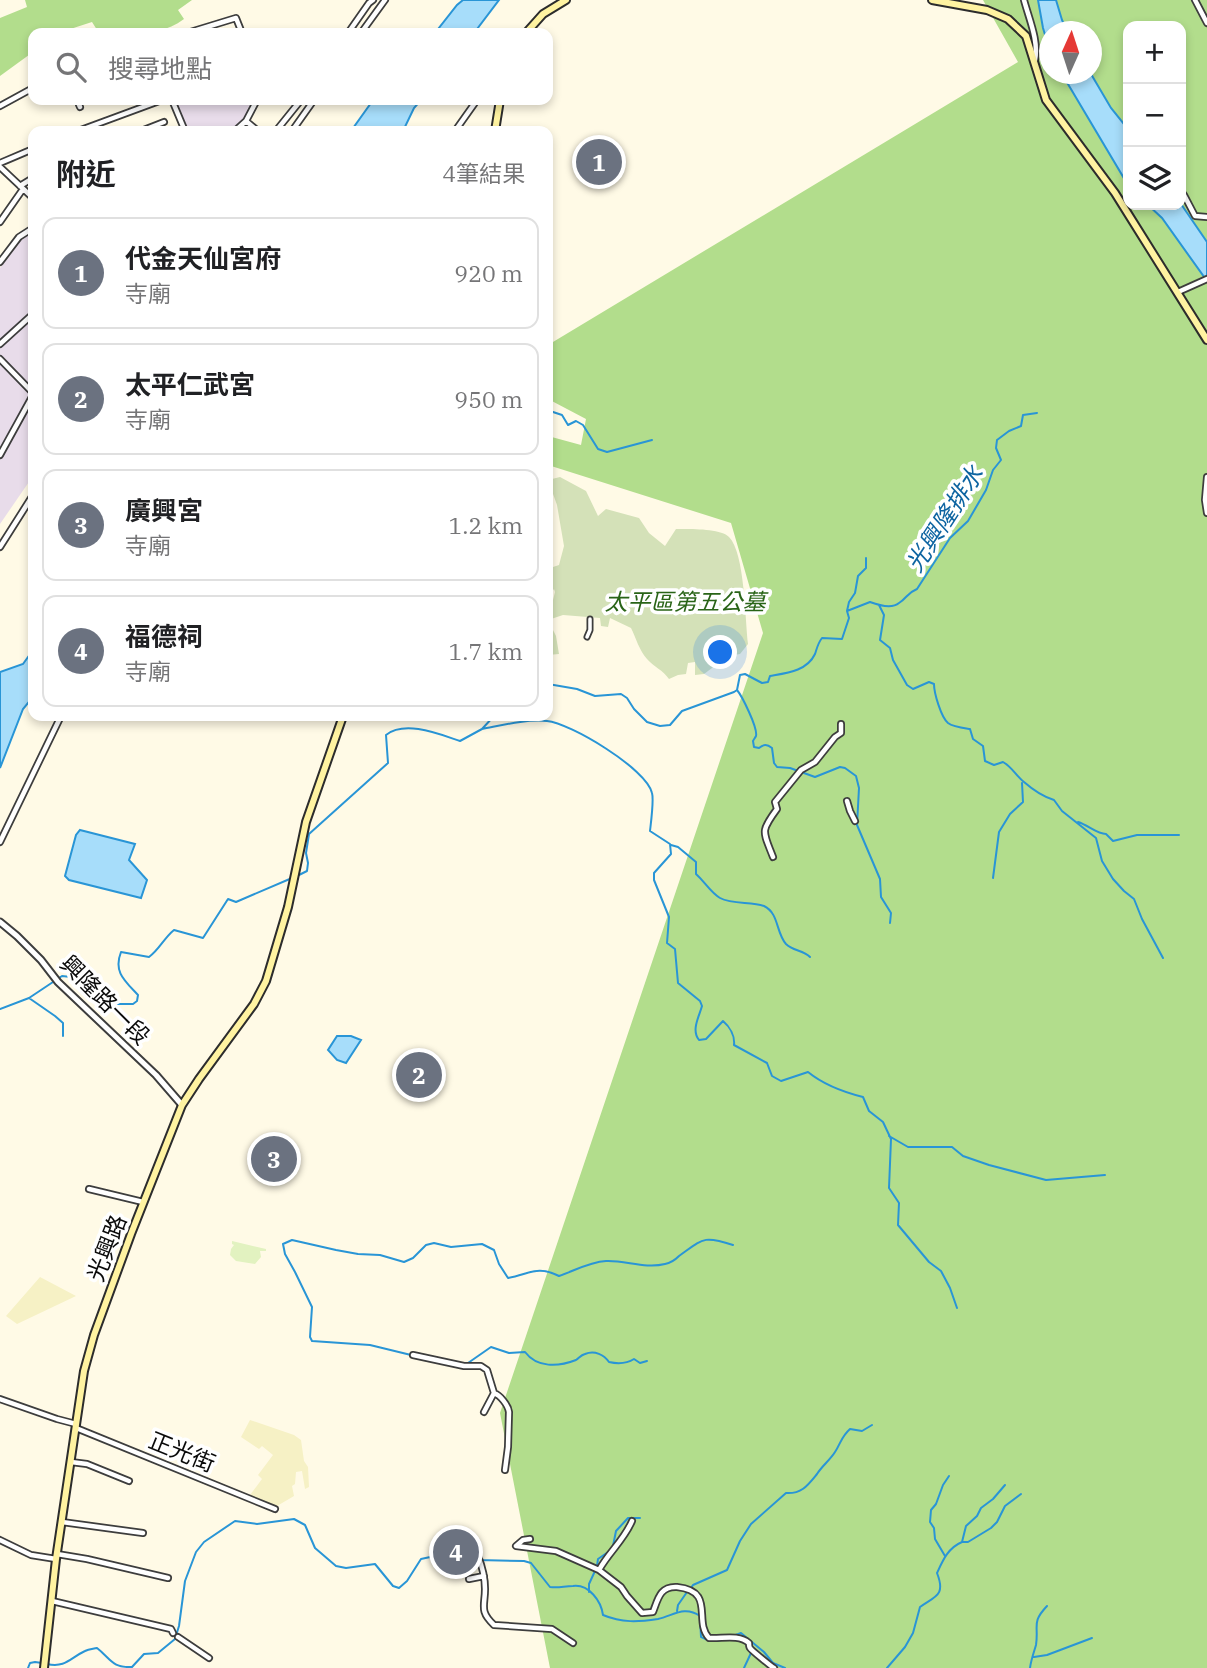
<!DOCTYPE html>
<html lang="zh-TW">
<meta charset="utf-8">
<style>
:root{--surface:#fff;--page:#f2f2f2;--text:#202124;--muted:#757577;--line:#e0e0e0;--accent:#2563eb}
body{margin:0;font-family:"IBM Plex Serif","Noto Sans TC",serif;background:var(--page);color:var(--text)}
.controls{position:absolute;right:21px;top:21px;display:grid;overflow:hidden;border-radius:14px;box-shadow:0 4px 10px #0003}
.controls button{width:63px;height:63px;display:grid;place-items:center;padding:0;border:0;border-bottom:2px solid var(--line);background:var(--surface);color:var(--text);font:35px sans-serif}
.compass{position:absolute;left:1039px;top:21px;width:63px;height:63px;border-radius:50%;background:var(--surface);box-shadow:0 4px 10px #0003;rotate:3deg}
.you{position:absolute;left:721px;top:653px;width:24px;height:24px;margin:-18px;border:5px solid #fff;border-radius:50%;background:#1a73e8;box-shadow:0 0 0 10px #1a73e833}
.badge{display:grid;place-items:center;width:46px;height:46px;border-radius:50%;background:var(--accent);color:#fff;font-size:23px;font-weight:700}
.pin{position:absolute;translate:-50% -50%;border:4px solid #fff;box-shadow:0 2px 7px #0006}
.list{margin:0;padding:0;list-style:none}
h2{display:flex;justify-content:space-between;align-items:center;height:91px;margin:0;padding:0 28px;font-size:30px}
h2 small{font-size:23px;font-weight:400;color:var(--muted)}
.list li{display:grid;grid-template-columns:46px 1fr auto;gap:21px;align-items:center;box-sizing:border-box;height:112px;margin:0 14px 14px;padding:0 14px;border:2px solid var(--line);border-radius:14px}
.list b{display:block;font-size:26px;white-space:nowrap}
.list p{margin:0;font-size:23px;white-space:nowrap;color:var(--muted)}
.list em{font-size:23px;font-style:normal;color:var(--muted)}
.icon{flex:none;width:38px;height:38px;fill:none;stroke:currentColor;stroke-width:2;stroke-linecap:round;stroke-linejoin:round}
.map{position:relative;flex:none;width:1207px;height:1668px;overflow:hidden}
.search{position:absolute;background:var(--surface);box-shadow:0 4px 10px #0003;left:28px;top:28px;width:525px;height:77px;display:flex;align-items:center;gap:18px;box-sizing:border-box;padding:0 24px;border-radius:14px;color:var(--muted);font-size:26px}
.panel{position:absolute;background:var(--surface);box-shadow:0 4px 10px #0003;left:28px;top:126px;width:525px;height:595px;border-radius:14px}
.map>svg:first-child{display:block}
.industrial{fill:#e8dcea}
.farmland{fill:#f6f1c5}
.forest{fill:#b2dd8c;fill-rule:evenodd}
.cemetery{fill:#d4e1b8}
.pitch{fill:#e2f2c0}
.water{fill:#a7ddfa;stroke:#2995d6;stroke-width:2}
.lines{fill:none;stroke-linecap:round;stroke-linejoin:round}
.stream{stroke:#2995d6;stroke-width:2}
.pedestrian-casing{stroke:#3d3d3d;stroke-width:7}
.minor-casing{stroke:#3d3d3d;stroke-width:8}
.tertiary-casing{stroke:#3d3d3d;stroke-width:9}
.secondary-casing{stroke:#2c2c2c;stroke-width:10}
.pedestrian{stroke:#fff;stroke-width:3.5}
.minor{stroke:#fff;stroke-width:4.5}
.tertiary{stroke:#fff;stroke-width:5}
.secondary{stroke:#fff3a1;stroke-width:6}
.labels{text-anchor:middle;stroke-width:7;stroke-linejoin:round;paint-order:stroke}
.park-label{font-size:23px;font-style:italic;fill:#296417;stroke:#fff}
.street-label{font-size:23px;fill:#0a0a0a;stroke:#fff}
.water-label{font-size:24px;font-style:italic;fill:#0d64a1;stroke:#fff}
</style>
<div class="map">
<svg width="1207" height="1668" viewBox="0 0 1207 1668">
<rect width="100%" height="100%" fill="#fffae6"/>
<!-- industrial -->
<path class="industrial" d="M174,100H260L250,120L263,131H188Z
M33,231V476L0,524V268L19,242Z"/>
<!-- farmland -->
<path class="farmland" d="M40,1277L76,1296L17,1324L6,1316Z
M250,1420L294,1435L301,1440L304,1461L308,1467L309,1487L305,1489L302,1471L296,1472L295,1484L292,1486L294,1496L277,1506H273L250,1495L262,1479L258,1475L273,1455L262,1446L259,1449L241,1437Z"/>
<!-- forest -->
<path class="forest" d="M25,0H192L178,10L184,19C159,38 129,33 99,33L92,22L58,33H33V52L0,76V18L27,7Z
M983,0H1207V1668H550L500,1413L763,633L731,523L548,465V436L581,445L586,419L548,399V345L1018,62ZM1128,26H1181V205H1128ZM1050,32H1092V74H1050Z"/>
<!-- cemetery -->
<path class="cemetery" d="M560,477L586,491L598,516L606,509L639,518L649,533L665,546L676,529C687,529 721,528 729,537C745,553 745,620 748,644L740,654L728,656L704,674L695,675V662L688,663L686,674L678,675L669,679C663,670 654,667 647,659C639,650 636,638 631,628L610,618L608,627L601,626L600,618L563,615L548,620L556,636L559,654L548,655V602L553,600L555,592L554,589L548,597V570L553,584L550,568L559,565L564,546L557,505L548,480Z"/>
<!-- pitch -->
<path class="pitch" d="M232,1241L266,1249V1251H260L261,1257L255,1264L236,1261L230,1255L231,1249L234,1245L232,1244Z"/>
<!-- water -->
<path class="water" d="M463,0H499L474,33H435L457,5Z
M1038,0H1056L1062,20L1067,31L1050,32L1049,48L1043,28Z
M1062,74H1091L1111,108L1128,129V185Z
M376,100H421L414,108L403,131H351L371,103Z
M1181,204L1207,242V281L1162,218L1148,205Z
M33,650V697L23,709L0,768V672L23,664Z
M80,830L135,844L129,860L147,880L141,898L69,880L65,876L76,835Z
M337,1036H351L361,1040L346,1063L337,1060L328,1050Z"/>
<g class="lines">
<!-- stream -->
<path class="stream" d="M548,406L550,411L562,415L568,425L576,421L583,425L598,449L607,452L652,440
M879,605L884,615L880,640L890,648L893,660L907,685L913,689L929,682L934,684C934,693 941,717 948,723C953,727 963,728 970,729L973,739L983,746L985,761L994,765L1003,762C1012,767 1016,776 1024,782C1032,789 1044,797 1054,800L1062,811L1096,838L1102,861L1113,879L1124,891L1134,899L1142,919L1163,958
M847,611L849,602L855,593L858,576L866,568V558
M548,684L577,689L595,696L621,694L627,698L634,709L647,722L660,726L670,725L682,711L734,692L737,690L740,675L745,674L762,683L768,682L770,676C787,673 807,671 815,654C817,648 818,643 822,638L842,639L849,618L847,611L870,602C878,605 892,609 899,603C907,598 907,593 917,589L950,538L968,521L986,490L993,470L1001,460L996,448L997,440L1009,431L1021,426L1023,415L1037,413
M737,690C742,696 758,728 756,736C755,738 754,739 753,741L754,747L759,748C764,744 767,744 772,748L774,763L777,767L790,768L815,777L840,767L845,768L856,776L859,788L857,825L880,879L881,897L891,913L890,923
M482,729C503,725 526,719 547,721C570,723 647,769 652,793C654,800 651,822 650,831L670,844L671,854L654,873V880L669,917L667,943L675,949L678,983L700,1001L702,1006C699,1017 691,1030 699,1040L706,1039L723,1021C730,1027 735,1036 734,1045L767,1063L772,1076L781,1081L808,1072C824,1085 843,1092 863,1097L869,1111L883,1122L891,1139L889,1188L899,1203L898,1225L929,1262L941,1271L950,1288L957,1308
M1078,822C1088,825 1097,834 1106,834L1113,841L1137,835H1179
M671,845L678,847L696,862V874C704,881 711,893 720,898C733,905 752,901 764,906C779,913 776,933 786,944C793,951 803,950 810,957
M297,876L307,871L308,863L306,853L309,834L388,763L386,735C405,720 439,734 460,741L482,729L494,716
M993,878L999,832L1010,814L1023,802L1022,783
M29,998L55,1016L63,1023V1036
M0,1009L29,998L62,976C73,977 99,980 105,991C106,993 107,1000 107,1003L110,1004H133L137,1001L138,995C125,981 113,972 121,952L149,957C159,950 164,938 174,930L203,938L228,899L236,902L292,878
M889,1136L908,1147H952L963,1156L989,1165L1046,1180L1105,1175
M411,1355L370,1345L312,1341L310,1337L312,1307L295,1272L285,1254L283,1244L292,1240L336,1250L358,1254L380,1255L404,1262L413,1258L426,1245L434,1243L451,1247L482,1244L494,1250L499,1264L508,1278C530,1274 537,1265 559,1276C574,1271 589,1262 606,1261C625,1260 645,1269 665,1264C671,1263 675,1260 679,1256C703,1239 703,1235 733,1245
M468,1363L491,1347L509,1353L525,1352C537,1368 558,1367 576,1360C579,1358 581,1355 585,1354C595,1350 604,1355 609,1362C618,1364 626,1364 634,1359L640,1363L647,1361
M963,1542H968L991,1528L997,1522L1005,1506L1021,1494
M613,1546L616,1531L628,1518H640
M945,1556L935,1539L934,1528L930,1522L931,1510L936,1504L943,1485L949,1476
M597,1566L598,1559L611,1550
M691,1588L693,1585L727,1570L740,1541L751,1524L786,1493C802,1494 808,1485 817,1474C822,1466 830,1460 835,1452C841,1443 841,1437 850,1429L862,1431L872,1425
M589,1592V1584L595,1571
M677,1611L678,1605L687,1592
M733,1636L741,1633L764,1652L773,1663L785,1668
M1034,1657L1047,1655L1092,1638
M47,1664C66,1668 70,1658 85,1651C89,1649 93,1649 97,1648C111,1659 112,1668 132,1667L144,1654L158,1653L175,1639L179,1626L185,1581L196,1552L204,1542L235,1521L257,1524L294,1519L305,1525L315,1548L336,1566L346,1568L375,1564L393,1586L399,1588L407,1581L421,1559L444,1554L478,1560L524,1561L531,1563L550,1587C560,1588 564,1586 573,1586C589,1584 601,1601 603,1615C622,1623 638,1622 658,1619C673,1616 684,1605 700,1616L701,1637C709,1642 715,1642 725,1639
M28,1668L30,1663L35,1662L42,1663
M744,1668L751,1653
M887,1668L905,1647L913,1633L920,1607C935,1596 946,1596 937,1573C943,1560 948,1548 962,1542L966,1526L977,1516L981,1508L993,1499L1005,1485
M1030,1668C1031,1660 1034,1652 1036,1645C1039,1625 1031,1623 1047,1606"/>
<!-- pedestrian casing -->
<g class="pedestrian-casing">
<path id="pedestrian" d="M587,637L590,630V619"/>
</g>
<!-- minor casing -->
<g class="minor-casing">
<path id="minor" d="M1024,0C1029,19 1039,41 1035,60
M1195,0L1207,23
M187,33L236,18L242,33
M348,33L369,3L373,0
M361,33L385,0
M77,100L80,107
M172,100L185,131
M0,106L33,88
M246,121L258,131
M78,131L162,100
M141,131L164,122
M235,131L246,121L257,100
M276,131L301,100
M292,131L314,100
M455,131L477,100
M0,163L33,149
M0,167L33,198
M20,186L33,178
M1184,195L1195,216L1207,217
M0,222L23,189
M0,262L19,237L33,228
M1178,292L1207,279
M0,344L33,314
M0,359L33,393
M0,455L33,395
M1207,477L1205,500L1207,513
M0,547L33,495
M847,801L850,811L855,821
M0,842L61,716
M773,857C763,831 760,832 777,809L775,802L801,770L815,762L835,737L841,733V724
M89,1189L143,1202
M413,1355L464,1366H481L487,1370L494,1393C500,1395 508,1405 509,1412L508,1447L505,1470
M0,1399L57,1419L76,1424
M484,1412L494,1393
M76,1428L275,1509
M71,1462L87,1464L129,1481
M62,1522L143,1533
M530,1539L523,1540L516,1546L556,1551L599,1570L621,1587L627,1596L642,1613L653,1612C658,1599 660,1586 677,1587C716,1591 693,1621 709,1638C722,1639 738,1634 749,1643C749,1645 749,1647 750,1648C751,1650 772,1667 774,1668
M0,1540L31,1555L56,1559
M57,1554L87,1559L168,1578
M478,1556C482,1566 485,1577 485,1589C485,1606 479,1611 494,1625L552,1629L573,1643
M599,1570C609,1552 624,1540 632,1521
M469,1579L484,1576
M52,1601L171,1629L173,1633
M178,1637L209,1658"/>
</g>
<!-- tertiary casing -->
<g class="tertiary-casing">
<path id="tertiary" d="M0,922L17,936L41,960L58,982L156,1075L182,1105"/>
</g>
<!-- secondary casing -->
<g class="secondary-casing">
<path id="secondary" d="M932,0L987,10L1008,19L1026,36L1046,100L1115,193L1207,340
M526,33L543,14L566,0
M495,131L500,100
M44,1668L56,1559L84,1371L94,1335L131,1234L182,1105L199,1079L254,1004L266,981L288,907L306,822L343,716"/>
</g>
<!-- pedestrian -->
<use href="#pedestrian" class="pedestrian"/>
<!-- minor -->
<use href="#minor" class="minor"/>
<!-- tertiary -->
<use href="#tertiary" class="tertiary"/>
<!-- secondary -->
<use href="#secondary" class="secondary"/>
</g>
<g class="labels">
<!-- park labels -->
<g class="park-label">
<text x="685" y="610">太平區第五公墓</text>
</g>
<!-- street labels -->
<g class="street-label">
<text transform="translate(105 1000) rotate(45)" y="8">興隆路一段</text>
<text transform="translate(107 1248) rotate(-69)" y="8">光興路</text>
<text transform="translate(182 1452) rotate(22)" y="8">正光街</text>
</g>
<!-- water labels -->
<g class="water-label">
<text transform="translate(945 519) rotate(-57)" y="8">光興隆排水</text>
</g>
</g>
</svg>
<div class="controls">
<button>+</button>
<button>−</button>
<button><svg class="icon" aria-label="layers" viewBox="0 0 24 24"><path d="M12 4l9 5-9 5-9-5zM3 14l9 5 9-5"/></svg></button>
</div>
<svg class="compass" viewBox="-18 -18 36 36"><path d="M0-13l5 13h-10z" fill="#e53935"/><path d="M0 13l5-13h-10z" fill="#757577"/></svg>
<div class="you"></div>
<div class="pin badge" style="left:599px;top:162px;background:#6b7280">1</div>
<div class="pin badge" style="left:419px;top:1075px;background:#6b7280">2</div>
<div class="pin badge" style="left:274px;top:1159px;background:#6b7280">3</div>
<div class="pin badge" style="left:456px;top:1552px;background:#6b7280">4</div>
<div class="search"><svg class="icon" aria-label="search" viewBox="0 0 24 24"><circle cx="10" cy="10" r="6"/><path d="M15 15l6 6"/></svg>搜尋地點</div>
<section class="panel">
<h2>附近<small>4筆結果</small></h2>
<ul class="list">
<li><span class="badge" style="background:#6b7280">1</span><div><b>代金天仙宮府</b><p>寺廟</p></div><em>920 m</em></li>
<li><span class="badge" style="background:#6b7280">2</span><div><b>太平仁武宮</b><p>寺廟</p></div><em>950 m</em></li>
<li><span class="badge" style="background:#6b7280">3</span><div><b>廣興宮</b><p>寺廟</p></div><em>1.2 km</em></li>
<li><span class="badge" style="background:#6b7280">4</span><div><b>福德祠</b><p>寺廟</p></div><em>1.7 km</em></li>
</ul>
</section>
</div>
